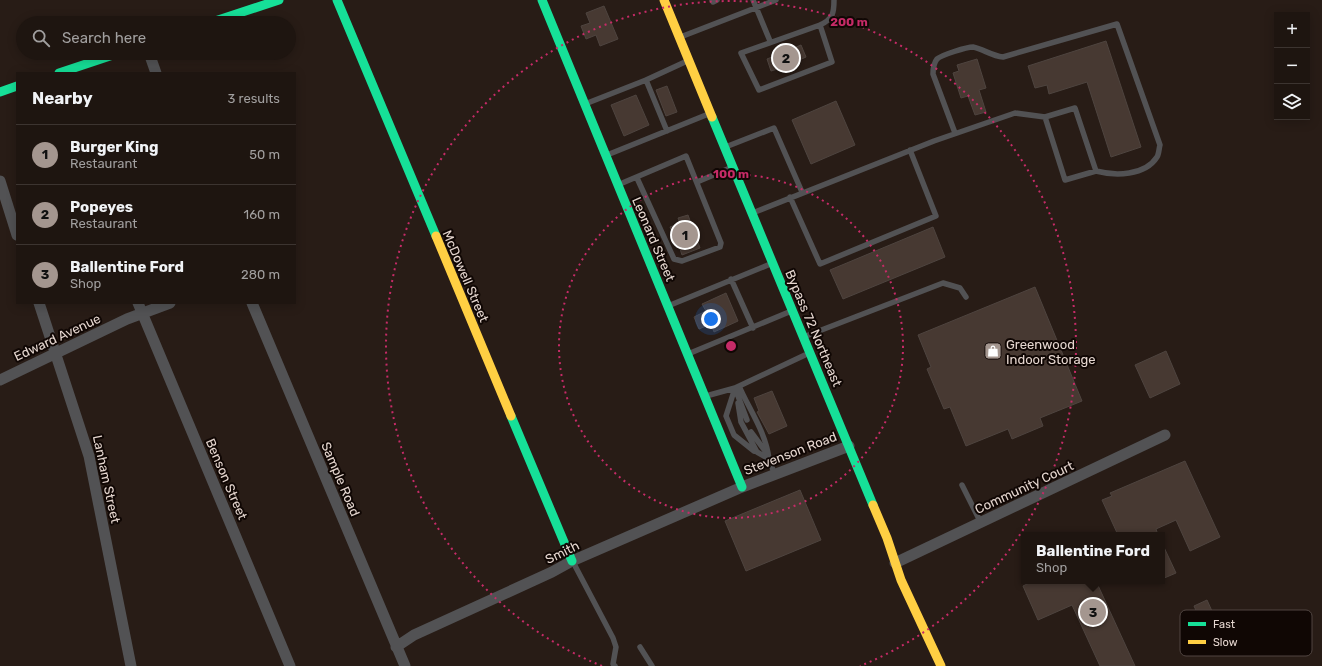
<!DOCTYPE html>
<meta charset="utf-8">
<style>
:root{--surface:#1e1510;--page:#261e19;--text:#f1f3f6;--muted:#a19f9f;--line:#3c3430;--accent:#a4968f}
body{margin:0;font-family:Rubik,sans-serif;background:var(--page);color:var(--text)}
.controls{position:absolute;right:12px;top:12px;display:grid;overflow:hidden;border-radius:0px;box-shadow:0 2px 10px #0003}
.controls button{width:36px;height:36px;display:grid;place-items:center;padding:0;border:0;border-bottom:1px solid var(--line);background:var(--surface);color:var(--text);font:20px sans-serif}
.you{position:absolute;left:711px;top:319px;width:14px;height:14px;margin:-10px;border:3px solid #fff;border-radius:50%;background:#1a73e8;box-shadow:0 0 0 6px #1a73e833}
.badge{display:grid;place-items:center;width:26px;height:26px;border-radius:50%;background:var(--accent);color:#111;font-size:13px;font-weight:700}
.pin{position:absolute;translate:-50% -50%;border:2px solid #fff;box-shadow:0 1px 4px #0006}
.popup{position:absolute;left:1021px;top:532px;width:144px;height:52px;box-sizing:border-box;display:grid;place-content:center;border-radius:0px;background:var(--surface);filter:drop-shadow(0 1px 3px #0005);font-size:13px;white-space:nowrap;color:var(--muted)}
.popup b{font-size:15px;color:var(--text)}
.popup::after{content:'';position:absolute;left:50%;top:100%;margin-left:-8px;border:8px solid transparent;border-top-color:var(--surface)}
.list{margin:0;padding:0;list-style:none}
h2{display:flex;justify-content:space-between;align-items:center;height:52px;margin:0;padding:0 16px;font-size:17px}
h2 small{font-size:13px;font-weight:400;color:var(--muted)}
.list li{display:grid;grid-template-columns:26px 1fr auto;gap:12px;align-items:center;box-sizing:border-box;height:60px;padding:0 16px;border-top:1px solid var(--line)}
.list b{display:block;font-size:15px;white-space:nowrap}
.list p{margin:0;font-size:13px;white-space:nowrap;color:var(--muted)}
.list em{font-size:13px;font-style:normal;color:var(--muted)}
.icon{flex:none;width:22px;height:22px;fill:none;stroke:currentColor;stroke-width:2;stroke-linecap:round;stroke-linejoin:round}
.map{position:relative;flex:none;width:1322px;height:666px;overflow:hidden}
.search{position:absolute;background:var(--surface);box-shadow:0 2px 10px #0003;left:16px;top:16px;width:280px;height:44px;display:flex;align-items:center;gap:10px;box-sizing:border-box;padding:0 14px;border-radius:22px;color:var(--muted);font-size:15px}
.panel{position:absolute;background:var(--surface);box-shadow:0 2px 10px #0003;left:16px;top:72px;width:280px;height:232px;border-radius:0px}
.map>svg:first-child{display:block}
.building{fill:#473932;stroke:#4e443f}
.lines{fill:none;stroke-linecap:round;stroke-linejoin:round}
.lane{stroke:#525254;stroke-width:5.5}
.street{stroke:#525254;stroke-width:11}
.fast{stroke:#16e098;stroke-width:9}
.slow{stroke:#ffcf43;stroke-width:9}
.ring{fill:none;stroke:#c62b67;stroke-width:2;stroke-dasharray:2 4}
.labels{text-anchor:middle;stroke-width:4;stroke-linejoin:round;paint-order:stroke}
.street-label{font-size:13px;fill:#e6d7d0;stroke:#100704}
.poi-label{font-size:13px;fill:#e6d7d0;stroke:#100704;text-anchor:start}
.key{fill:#100704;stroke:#504541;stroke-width:1}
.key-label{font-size:11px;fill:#e6d7d0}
.centre{fill:#c62b67;stroke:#100704;stroke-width:2}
.ring-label{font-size:12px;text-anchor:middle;font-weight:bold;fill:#c62b67;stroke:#100704;stroke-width:4;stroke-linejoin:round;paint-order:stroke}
</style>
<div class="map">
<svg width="1322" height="666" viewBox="0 0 1322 666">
<rect width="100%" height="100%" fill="#281c16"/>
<!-- building -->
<path class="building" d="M604,6L618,39L600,46L596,35L586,39L581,26L590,23L586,13Z
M1106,41L1141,147L1111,157L1087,82L1049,94L1047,85L1035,88L1028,66Z
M801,45L806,57L795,62L796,65L782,71L781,68L771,71L767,59Z
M977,59L986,88L979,90L986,112L975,115L968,96L961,98L953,73L959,71L957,65Z
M667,86L677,112L666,116L656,90Z
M636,95L649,125L624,136L611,105Z
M836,101L855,145L811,164L792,120Z
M688,215L700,248L682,255L679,246L677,247L670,227L680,223L678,218Z
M933,227L945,257L843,299L830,270Z
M1035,287L1082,401L1040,418L1043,426L1012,439L1008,429L966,446L950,407L944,409L927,369L931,367L918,335Z
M726,293L738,321L714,332L711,324L699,329L694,317L706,311L702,304Z
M1166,351L1180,384L1150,398L1135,365Z
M772,391L787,426L769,434L757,412L759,411L754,398Z
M1185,461L1220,537L1190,551L1176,520L1156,529L1158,535H1118L1102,500L1112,496L1110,493Z
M800,490L821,540L746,571L725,521Z
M1162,543L1176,573L1162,579Z
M1033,581H1096L1135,666H1100L1072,605L1038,620L1023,586Z
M1207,600L1221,631L1208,637L1194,606Z"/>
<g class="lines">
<!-- lane -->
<path class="lane" d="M712,0L713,2L717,0
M753,0L770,41
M820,25L832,62L759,90L741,53Z
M820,25C833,19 834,13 834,0
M683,36L776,0
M585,104L646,80
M667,131L646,80L685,62
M955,133L933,74C933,69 933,64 937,59C941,55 967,47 973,47C983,49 992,56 1003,57L1117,24L1160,145C1159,148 1159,154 1157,157C1145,176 1115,176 1096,171
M728,146L774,128L802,192
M607,155L706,115
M697,182L730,168
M620,184L686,156L721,243L720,247L682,261L674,259L637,178
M790,197L820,264L936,216L910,150
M755,212L934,141L1015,113L1045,117L1065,180L1096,171L1075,108L1045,117
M731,279L753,328
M668,306L768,265
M806,336L943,283L960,288L966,297
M688,354L789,312
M739,386C750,411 766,433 769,459
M735,388L726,416L734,435L754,451
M706,396L735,388
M738,403L741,422L757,452L769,459
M747,420L735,388L805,355
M751,432L766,452L775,475
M962,485L981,523
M573,562L613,638L616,647L613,664L615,666
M640,647L652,666"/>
<!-- street -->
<path class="street" d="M149,53L156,73
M0,181L17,235
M39,303L89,456L131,666
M138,303L290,666
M252,303L405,666
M0,380L127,319L170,303
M895,563L1165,435
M396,647L414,635L552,572L572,561L742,487L849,446"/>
<!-- fast -->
<path class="fast" d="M337,0L436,236
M542,0L742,487
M209,23L279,0
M59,73L119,53
M0,92L17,86
M712,117L873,505
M511,416L572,561"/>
<!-- slow -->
<path class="slow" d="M664,0L712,117
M436,236L511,416
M873,505L887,538L901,580L941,666"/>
</g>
<!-- distance rings -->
<g class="ring">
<circle cx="731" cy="346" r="172"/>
<path d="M602 666A345 345 0 1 1 860 666"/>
</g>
<!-- icons -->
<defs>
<g id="shop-square" transform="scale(0.9)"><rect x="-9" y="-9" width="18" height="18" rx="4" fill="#a4968f" stroke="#100704"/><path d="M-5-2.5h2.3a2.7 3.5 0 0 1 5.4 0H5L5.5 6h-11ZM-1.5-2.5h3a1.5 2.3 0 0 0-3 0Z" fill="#fff"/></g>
</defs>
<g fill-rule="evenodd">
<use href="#shop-square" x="993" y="351"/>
</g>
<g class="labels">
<!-- street labels -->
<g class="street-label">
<text transform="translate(654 239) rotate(67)" y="5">Leonard Street</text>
<text transform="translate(466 276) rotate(67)" y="5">McDowell Street</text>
<text transform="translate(814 328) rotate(67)" y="5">Bypass 72 Northeast</text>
<text transform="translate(57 337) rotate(-25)" y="5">Edward Avenue</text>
<text transform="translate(790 453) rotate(-21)" y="5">Stevenson Road</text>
<text transform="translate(107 479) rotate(78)" y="5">Lanham Street</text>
<text transform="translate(227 479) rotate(67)" y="5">Benson Street</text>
<text transform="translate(341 479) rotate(67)" y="5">Sample Road</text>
<text transform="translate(1024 487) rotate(-25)" y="5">Community Court</text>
<text transform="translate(562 552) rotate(-26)" y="5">Smith</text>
</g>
<!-- poi labels -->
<g class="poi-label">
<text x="1006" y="349">Greenwood<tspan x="1006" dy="15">Indoor Storage</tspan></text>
</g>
</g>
<!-- legend -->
<rect x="1180" y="610" width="132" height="46" rx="6" class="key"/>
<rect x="1188" y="622" width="18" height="4" fill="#16e098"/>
<rect x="1188" y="640" width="18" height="4" fill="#ffcf43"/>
<g class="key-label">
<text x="1213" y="628">Fast</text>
<text x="1213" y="646">Slow</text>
</g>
<circle cx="731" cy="346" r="6" class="centre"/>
<g class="ring-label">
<text x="849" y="26">200 m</text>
<text x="731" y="178">100 m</text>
</g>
</svg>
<div class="controls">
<button>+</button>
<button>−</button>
<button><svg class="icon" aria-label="layers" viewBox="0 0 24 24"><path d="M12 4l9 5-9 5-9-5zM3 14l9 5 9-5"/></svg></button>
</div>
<div class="you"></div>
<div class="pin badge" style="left:685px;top:235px">1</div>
<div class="pin badge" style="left:786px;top:58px">2</div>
<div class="pin badge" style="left:1093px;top:612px">3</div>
<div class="popup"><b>Ballentine Ford</b>Shop</div>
<div class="search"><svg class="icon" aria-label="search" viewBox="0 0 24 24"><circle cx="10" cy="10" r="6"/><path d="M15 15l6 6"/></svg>Search here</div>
<section class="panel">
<h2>Nearby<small>3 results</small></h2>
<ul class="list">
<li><span class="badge">1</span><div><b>Burger King</b><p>Restaurant</p></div><em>50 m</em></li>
<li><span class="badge">2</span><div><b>Popeyes</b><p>Restaurant</p></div><em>160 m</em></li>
<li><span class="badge">3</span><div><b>Ballentine Ford</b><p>Shop</p></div><em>280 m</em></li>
</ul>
</section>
</div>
